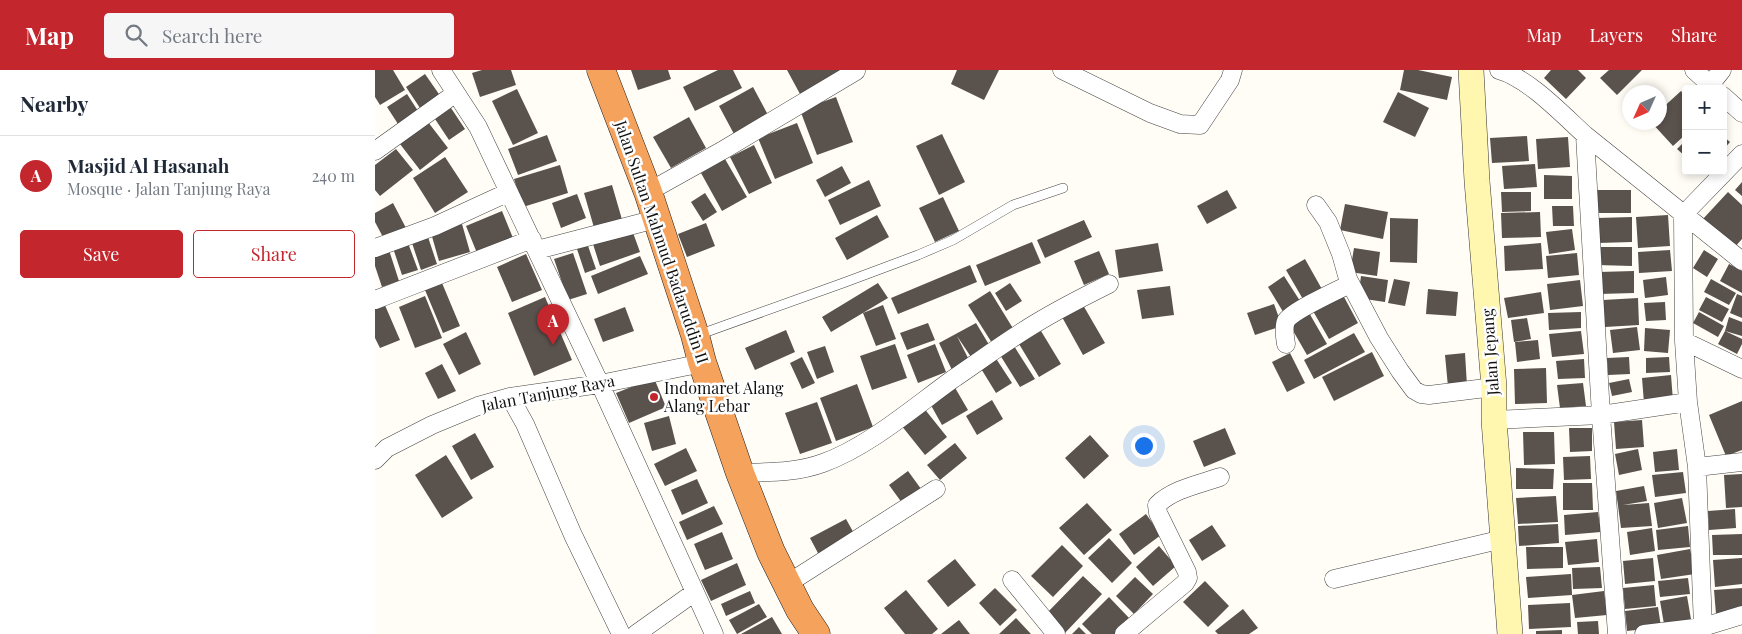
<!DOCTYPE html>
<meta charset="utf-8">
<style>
:root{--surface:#fff;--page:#f6f6f7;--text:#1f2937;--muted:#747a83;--line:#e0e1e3;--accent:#c4262e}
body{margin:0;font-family:"Playfair Display",serif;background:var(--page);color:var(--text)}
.controls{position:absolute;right:15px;top:15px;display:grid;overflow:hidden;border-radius:5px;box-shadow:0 2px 8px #0003}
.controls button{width:45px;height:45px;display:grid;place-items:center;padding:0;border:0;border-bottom:1px solid var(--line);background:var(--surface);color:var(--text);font:25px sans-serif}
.compass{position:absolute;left:1247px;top:15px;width:45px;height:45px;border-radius:50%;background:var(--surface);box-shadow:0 2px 8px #0003;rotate:225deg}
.you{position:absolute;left:768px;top:375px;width:18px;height:18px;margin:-12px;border:4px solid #fff;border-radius:50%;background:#1a73e8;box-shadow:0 0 0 8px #1a73e833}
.badge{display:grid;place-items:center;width:32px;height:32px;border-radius:50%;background:var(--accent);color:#fff;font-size:16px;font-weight:700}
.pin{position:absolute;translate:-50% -41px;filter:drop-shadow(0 1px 2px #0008)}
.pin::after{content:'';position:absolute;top:26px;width:18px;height:15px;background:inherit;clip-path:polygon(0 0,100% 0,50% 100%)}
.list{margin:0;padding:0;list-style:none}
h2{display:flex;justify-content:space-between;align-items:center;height:65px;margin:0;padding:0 20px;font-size:21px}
h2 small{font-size:16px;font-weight:400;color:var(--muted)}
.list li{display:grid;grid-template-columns:32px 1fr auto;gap:15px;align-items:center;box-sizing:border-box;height:80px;padding:0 20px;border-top:1px solid var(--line)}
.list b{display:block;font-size:19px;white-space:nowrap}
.list p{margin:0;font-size:16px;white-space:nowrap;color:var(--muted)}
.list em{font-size:16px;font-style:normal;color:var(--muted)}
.actions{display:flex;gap:10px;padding:15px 20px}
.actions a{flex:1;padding:11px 0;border:1px solid var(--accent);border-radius:5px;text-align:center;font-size:18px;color:var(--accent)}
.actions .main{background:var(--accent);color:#fff}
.icon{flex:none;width:28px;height:28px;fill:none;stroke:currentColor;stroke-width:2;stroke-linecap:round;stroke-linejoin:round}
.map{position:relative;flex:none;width:1367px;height:564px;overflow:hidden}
header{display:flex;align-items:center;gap:30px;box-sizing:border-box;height:70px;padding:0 25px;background:var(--accent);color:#fff}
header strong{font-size:24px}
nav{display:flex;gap:28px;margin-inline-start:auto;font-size:18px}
.search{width:350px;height:45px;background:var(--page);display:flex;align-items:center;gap:12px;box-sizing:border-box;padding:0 18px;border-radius:5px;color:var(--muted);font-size:19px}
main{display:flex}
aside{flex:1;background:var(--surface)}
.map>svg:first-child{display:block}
.building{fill:#5a524d}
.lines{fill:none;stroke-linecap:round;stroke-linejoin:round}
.lane-casing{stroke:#444;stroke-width:10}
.street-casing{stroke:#444;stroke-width:19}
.secondary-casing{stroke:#333;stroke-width:26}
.highway-casing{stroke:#222;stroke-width:29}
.lane{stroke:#fff;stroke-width:9}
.street{stroke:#fff;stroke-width:18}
.secondary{stroke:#fff6b0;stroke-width:25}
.highway{stroke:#f5a25d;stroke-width:28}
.poi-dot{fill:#c4262e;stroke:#fff;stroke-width:2}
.labels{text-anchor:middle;stroke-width:5;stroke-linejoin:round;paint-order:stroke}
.street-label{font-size:16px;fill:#111;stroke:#fff}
.poi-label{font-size:16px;fill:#111;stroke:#fff;text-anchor:start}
</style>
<header>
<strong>Map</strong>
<div class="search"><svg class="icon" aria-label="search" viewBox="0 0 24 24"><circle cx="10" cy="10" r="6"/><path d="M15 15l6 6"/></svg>Search here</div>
<nav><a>Map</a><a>Layers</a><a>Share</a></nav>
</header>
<main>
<aside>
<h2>Nearby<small></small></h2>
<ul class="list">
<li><span class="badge">A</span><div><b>Masjid Al Hasanah</b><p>Mosque · Jalan Tanjung Raya</p></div><em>240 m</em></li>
</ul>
<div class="actions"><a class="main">Save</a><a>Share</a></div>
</aside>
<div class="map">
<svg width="1367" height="564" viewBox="0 0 1367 564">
<rect width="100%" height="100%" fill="#fffdf5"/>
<!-- building -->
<path class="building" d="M0,0H18L30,20L5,35L0,27Z
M107,0H136L141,15L105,27L97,3Z
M256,0H293L296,9L263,20Z
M343,0H358L367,18L320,41L308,17Z
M412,0H470L425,24Z
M582,0H624L609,30L576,14Z
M1029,0H1043L1077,7L1072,30L1025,20Z
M1176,0H1203L1211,8L1191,29L1169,8Z
M1234,0H1267L1242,25L1225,8Z
M50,4L66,27L47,41L31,17Z
M378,17L393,45L359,64L344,36Z
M142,19L163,63L138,75L117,31Z
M1306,21L1311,26V64L1298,76L1276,52H1284V41Z
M1023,22L1054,38L1040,67L1008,52Z
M32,24L43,41L23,54L12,37Z
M461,27L478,72L442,85L425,40Z
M76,38L90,59L74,70L60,49Z
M314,47L331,78L296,98L278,67Z
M53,52L73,78L45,100L25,74Z
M422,53L438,93L400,109L383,68Z
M567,64L590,112L564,125L541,76Z
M172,65L182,91L143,105L133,79Z
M1152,66L1154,91L1117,93L1115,68Z
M1348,66L1355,72L1348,80Z
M1193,67L1195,97L1163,99L1161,69Z
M1311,70V87L1302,79Z
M379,75L397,113L374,124L355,87Z
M21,79L38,100L5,126L0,120V95Z
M70,87L93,122L60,143L38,108Z
M350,89L372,127L347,141L326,103Z
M1160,94L1162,117L1129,119L1127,96Z
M185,95L193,123L148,137L139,109Z
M467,96L476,113L450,127L441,110Z
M1169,105L1197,106V129H1169Z
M494,110L506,136L465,155L453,130Z
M1367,112V126L1360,120Z
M237,115L248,153L220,161L209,123Z
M852,120L862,138L832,154L822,136Z
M1221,120H1256V143H1221Z
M1126,122H1156V141L1127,142Z
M1353,122L1367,135V169L1359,178L1327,150Z
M330,123L342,142L328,151L316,132Z
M202,124L211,148L186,158L177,133Z
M568,127L584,161L560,172L544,138Z
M18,133L31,158L9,169L0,152V143Z
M970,134L1013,142L1008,169L965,160Z
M1177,136H1198L1199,156H1178Z
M127,141L138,168L102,183L91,156Z
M1165,142L1166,167L1127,168L1126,143Z
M502,145L514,167L472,190L460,168Z
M1293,145L1295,176L1263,178L1261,147Z
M1257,147V172L1223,173L1222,148Z
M1015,148L1043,149L1042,193L1015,192Z
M709,150L717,167L670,188L662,170Z
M331,153L340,176L312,187L303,164Z
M87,154L95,182L64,191L56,163Z
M1197,159L1200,180L1174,184L1171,162Z
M257,160L265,182L225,196L218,174Z
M52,164L62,194L46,200L36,170Z
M657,172L666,193L610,216L601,195Z
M33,173L43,200L27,205L18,178Z
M212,173L221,199L210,203L201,176Z
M783,173L788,201L744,208L740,180Z
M1166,173L1168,199L1130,201L1129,176Z
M1223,177H1257V196L1222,195Z
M979,178L1005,182L1002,206L975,202Z
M14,180L24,211L7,217L0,196V185Z
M1295,180L1297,201L1264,203L1263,182Z
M1329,180L1343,189L1332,207L1318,198Z
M724,181L734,204L709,215L699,191Z
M198,183L212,224L193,230L179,189Z
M1202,183L1204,205L1173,208L1171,186Z
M151,184L167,220L137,232L122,197Z
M265,186L273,204L223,224L216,206Z
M930,189L948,221L929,231L911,200Z
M1354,194L1367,201V223L1345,211Z
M595,195L602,212L523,244L516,228Z
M1259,201V223L1224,224V202Z
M909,206L927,234L910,245L893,217Z
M986,206L1013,210L1010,232L983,228Z
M1291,207L1293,225L1270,228L1268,210Z
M1019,209L1035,212L1030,236L1013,233Z
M1336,209L1361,223L1354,235L1329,222Z
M1205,210L1208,236L1175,240L1172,214Z
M67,213L85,256L68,263L50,220Z
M503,213L513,228L456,262L447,247Z
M635,213L647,231L631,241L620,223Z
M795,216L799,245L767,249L762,220Z
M1053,219L1083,222L1081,246L1051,244Z
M615,221L639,260L617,273L593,235Z
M1166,222L1169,243L1133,248L1129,228Z
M1362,224L1367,226V248L1355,243Z
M968,225L983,253L954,269L938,241Z
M50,226L67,268L40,278L24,237Z
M170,227L197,290L159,306L133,243Z
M1331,227L1354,239L1347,252L1324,240Z
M1263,228L1264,255L1230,257L1228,230Z
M1290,232L1291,250L1271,251L1269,233Z
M9,233L25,270L5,278L0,268V237Z
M899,234L907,256L880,265L872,243Z
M508,235L521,269L501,276L488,243Z
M708,235L730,273L708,285L687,247Z
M250,237L259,261L228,272L219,249Z
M933,241L952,274L932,285L913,252Z
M1206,242V258L1174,260L1173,243Z
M1324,242L1349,256L1343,267L1318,253Z
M1354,247L1367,252V266L1350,261Z
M1152,248L1156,269L1139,272L1136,250Z
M553,253L560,270L532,280L525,263Z
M601,253L616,278L598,290L582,266L595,292L577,300L564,273Z
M1262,257L1265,280L1238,283L1235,260Z
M1270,258L1295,260L1293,283L1269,281Z
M411,260L420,282L380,300L370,278Z
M666,261L686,294L664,307L644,274Z
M1206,261L1209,284L1177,287L1174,264Z
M1350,261L1367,269V274L1362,284L1343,274Z
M91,262L106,294L84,305L68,274Z
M979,263L990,282L939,309L929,290Z
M1163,270L1165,289L1142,292L1140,272Z
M520,274L532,308L497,320L485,286Z
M560,274L571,302L543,313L532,285Z
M450,276L459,302L442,309L432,282Z
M639,276L660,309L645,317L625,285Z
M997,282L1009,306L959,331L947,307Z
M915,283L930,313L912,322L897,292Z
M1090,283L1092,316L1073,317L1070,285Z
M427,287L440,313L427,319L415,293Z
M620,287L637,313L621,323L605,297Z
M1254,287L1255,304L1233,305L1232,288Z
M1294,287L1295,302L1271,303V288Z
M1209,289L1210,308L1183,309L1181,291Z
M67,294L81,321L63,329L50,303Z
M1171,298L1172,333L1140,334L1139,299Z
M1296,305L1298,331L1269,333L1267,308Z
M279,308L291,337L254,353L241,323Z
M1254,309L1257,322L1237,326L1234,313Z
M1208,313L1211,336L1185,338L1182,315Z
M482,314L498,357L461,371L445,328Z
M579,316L593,340L567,355L553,330Z
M617,330L628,349L602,365L591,346Z
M1367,331V380L1351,386L1334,345Z
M442,332L457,373L425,384L410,343Z
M548,337L572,367L550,385L526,355Z
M294,346L301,374L277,381L269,353Z
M1267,350L1269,377L1241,379L1239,352Z
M850,358L861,384L829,397L818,371Z
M1194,358H1217V381L1195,382Z
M1148,362H1179L1180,394L1149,395Z
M100,363L119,397L96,410L77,376Z
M715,365L734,386L709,409L690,388Z
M580,373L592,388L565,410L552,395Z
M311,378L322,401L290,416L279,394Z
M1263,379L1267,400L1244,405L1240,384Z
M1302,379L1304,400L1280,402L1278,382Z
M71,385L98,428L67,448L40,405Z
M1215,386L1216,409L1189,410L1188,387Z
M1141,398L1179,399L1178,419H1141Z
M533,401L549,423L530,437L514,415Z
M1308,402L1311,423L1280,427L1277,405Z
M1367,404V437L1351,438L1349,405Z
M322,409L333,433L307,445L296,420Z
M1188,413H1217L1218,440H1188Z
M1269,416L1272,431L1248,435L1274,433L1277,456L1246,458L1241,421Z
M1181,426L1183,452L1143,454L1141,428Z
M1307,428L1312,453L1283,458L1279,433Z
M712,433L737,460L709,485L684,458Z
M339,436L348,454L312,470L304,452Z
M1360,439L1361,458L1334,460L1333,441Z
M1223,442L1226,462L1190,465L1189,445Z
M771,444L786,465L759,485L744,464Z
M471,449L481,467L444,485L435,468Z
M1183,454L1184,473L1144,476L1143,456Z
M837,455L851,476L827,491L814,470Z
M1313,456L1315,477L1283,480L1281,460Z
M1277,458L1280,481L1255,485L1252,462Z
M347,462L358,489L330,500L319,474Z
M1367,464V485H1338L1337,465Z
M734,468L757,493L737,513L713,488Z
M1222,469L1224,492L1193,495L1190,472Z
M687,475L708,496L678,527L656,506Z
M784,476L801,496L778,516L761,497Z
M1151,477H1188V498L1152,499Z
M1315,479L1320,504L1286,509L1282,485Z
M1278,488L1280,511L1250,514L1248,491Z
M1367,488V514L1340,517L1338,490Z
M580,489L601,515L573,537L552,511Z
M362,493L371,515L336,531L326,510Z
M1225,497L1227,518L1198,519L1197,498Z
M1196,504L1197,525L1153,528L1151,507Z
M708,506L727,524L689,564L670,545Z
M760,507L778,524L759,544L741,526Z
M1313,508L1315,524L1285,527L1283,511Z
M830,511L854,536L833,557L808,532Z
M1279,515L1281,536L1250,539L1248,518Z
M620,518L642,540L625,556L604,533Z
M1367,518V542L1341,544L1339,520Z
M531,520L563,559L557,564H530L509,538Z
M375,521L380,533L351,546L346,534Z
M1229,521L1232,545L1200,548L1197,525Z
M1312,526L1317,555L1290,560L1285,531Z
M734,527L755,549L740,564H717L707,554Z
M1195,533L1196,557L1154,559L1153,535Z
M384,534L392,547L362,564L354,550Z
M1283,537L1286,557L1252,561L1250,541Z
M868,539L883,558L874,564H843L840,561Z
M397,547L407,564H366Z
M641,548L656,564H624Z
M584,550L595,564H566Z
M1223,551L1224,564H1203L1202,552Z
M704,557L711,564H697Z
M1187,560V564H1161V561Z"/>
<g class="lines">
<!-- lane casing -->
<g class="lane-casing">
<path id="lane" d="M323,265L468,213L543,185L578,170L638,135L688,118"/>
</g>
<!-- street casing -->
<g class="street-casing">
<path id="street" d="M66,0L103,57L225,314L339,564
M687,0L775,43L805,54L825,55L855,10L858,0
M1124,0C1153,8 1187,44 1210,65L1226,345L1242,564
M1319,0L1340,19
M1335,15L1347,0
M1348,26L1367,43
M1210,65L1367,191
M0,81L81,23
M273,122L350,79L481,1
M941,135L953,152L966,184L973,209L1004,268L1025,301L1039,320L1046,324L1054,325L1119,317
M0,178L60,156L134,122
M162,180L281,149
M0,230L157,169
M1309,271L1367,299
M911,274C910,267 908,258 911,251C917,241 963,220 975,214
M135,327L150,354L198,465L246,564
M1313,332L1309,271L1308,145L1367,84
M1119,350L1226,345L1313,332L1322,397L1328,557
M0,390L12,378L57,355L103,336L135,327L225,314L313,296L327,292
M1322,397L1367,392
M365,403C393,402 421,403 448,393C493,377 539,337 578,309C606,290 634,269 663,252C686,238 710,226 734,214
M959,509L1128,469
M637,510L681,564
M412,514L561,419
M261,564L320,522
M749,564L810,513L813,508L812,502L783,443L782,435C798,419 825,414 845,407
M1269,564L1328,557L1367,545"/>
</g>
<!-- secondary casing -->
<g class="secondary-casing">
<path id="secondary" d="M1096,0L1102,111L1119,317V350L1135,564"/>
</g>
<!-- highway casing -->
<g class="highway-casing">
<path id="highway" d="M226,0L273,122L320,265L327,292L365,403L396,482L425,540L441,564"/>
</g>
<!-- lane -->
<use href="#lane" class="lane"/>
<!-- street -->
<use href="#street" class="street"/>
<!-- secondary -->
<use href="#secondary" class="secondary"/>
<!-- highway -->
<use href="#highway" class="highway"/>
</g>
<!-- markers -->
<circle class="poi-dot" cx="279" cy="327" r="5"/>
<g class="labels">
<!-- street labels -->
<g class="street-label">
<text transform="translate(287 172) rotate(71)" y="6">Jalan Sultan Mahmud Badaruddin II</text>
<text transform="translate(1115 282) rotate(-94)" y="6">Jalan Jepang</text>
<text transform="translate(173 323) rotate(-11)" y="6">Jalan Tanjung Raya</text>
</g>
<!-- poi labels -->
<g class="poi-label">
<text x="289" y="324">Indomaret Alang<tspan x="289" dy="18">Alang Lebar</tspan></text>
</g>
</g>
</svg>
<div class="controls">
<button>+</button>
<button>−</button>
</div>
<svg class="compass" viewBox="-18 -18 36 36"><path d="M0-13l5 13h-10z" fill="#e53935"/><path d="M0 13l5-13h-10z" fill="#747a83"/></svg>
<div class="you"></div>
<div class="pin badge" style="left:178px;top:275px">A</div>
</div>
</main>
